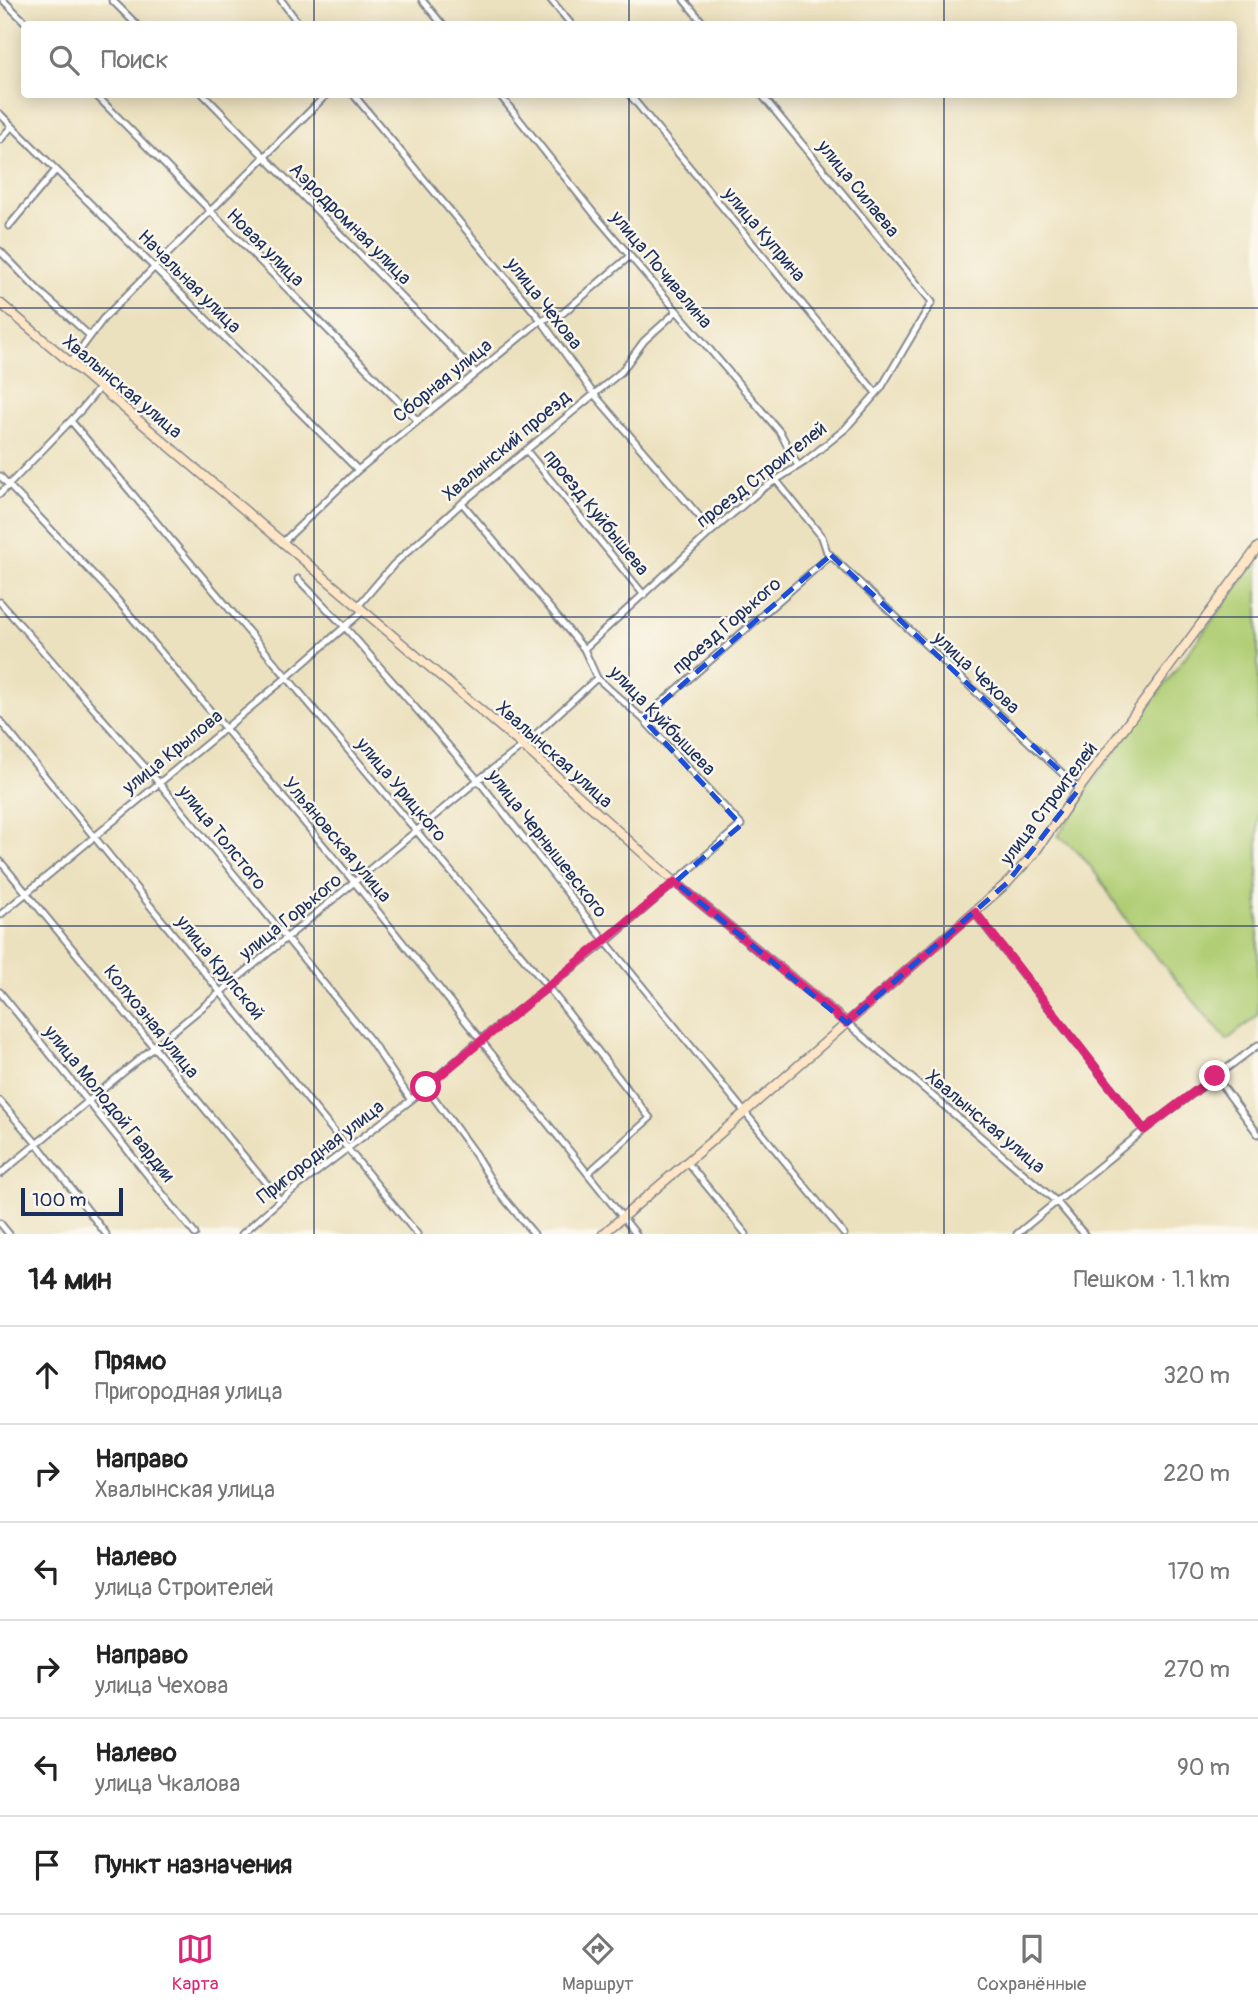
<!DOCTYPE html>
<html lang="ru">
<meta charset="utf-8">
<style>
:root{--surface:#fff;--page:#f6f6f6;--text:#222;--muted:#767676;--line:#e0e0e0;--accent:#db2777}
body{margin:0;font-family:Pangolin,sans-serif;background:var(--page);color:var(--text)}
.scale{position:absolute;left:21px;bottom:18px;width:102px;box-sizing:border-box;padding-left:7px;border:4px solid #1b2f5e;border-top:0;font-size:19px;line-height:24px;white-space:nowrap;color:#1b2f5e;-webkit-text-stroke:5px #fbf7ec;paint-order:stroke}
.stop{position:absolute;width:21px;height:21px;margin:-16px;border:5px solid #db2777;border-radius:50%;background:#fff}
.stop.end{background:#db2777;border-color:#fff;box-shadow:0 2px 7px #0008}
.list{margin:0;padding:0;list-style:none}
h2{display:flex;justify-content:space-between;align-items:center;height:91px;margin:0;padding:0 28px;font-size:30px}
h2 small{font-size:23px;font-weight:400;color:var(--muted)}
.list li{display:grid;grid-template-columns:46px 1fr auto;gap:21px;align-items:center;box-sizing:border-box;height:98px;padding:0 28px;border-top:2px solid var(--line)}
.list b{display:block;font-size:26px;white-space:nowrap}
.list p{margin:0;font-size:23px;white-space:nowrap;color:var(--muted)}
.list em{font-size:23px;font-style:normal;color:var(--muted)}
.icon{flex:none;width:38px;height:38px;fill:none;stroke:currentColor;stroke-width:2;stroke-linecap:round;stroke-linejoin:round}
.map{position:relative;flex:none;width:1258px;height:1234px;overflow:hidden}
.search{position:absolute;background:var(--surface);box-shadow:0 4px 18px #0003;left:21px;right:21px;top:21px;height:77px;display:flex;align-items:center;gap:18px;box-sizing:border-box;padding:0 24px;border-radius:7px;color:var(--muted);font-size:26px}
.sheet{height:679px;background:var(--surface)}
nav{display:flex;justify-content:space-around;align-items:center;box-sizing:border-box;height:98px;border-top:2px solid var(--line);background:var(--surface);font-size:19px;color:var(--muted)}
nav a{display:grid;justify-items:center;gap:4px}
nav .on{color:var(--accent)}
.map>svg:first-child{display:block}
.green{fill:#b0ce75;stroke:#667e6a;stroke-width:2}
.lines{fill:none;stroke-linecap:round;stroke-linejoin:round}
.street-casing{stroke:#84888e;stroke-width:9}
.secondary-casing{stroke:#84888e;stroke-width:11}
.street{stroke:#fff;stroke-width:5}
.secondary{stroke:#fde5c5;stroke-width:8}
.route{stroke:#db2777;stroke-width:9}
.marked{fill:none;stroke:#1d4ed8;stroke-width:5;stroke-dasharray:14 9;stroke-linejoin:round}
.grid{fill:none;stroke:#1b2f5e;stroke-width:2;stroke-opacity:0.55}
.labels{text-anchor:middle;stroke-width:5;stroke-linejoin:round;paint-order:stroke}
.street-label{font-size:19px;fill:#1b2f5e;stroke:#fbf7ec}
</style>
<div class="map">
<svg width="1258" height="1234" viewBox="0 0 1258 1234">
<rect width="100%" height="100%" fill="#fbf7ec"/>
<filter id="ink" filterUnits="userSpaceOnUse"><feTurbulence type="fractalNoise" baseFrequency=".0143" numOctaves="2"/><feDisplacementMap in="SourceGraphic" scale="14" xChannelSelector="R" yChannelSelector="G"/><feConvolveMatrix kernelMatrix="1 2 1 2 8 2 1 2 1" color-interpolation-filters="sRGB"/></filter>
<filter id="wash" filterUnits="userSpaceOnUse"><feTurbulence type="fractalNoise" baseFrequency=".00686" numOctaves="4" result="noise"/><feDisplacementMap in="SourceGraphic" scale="28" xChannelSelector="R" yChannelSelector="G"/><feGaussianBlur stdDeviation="1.57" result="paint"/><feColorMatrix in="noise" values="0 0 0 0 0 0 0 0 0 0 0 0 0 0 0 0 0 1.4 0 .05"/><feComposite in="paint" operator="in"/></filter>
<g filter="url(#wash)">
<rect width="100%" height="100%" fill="#ece1be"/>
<!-- green -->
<path class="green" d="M1258,559V1015L1227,1040C1196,1003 1163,966 1133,928C1108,897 1093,858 1058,836L1093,781Z"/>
</g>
<g filter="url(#ink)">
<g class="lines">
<!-- street casing -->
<g class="street-casing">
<path id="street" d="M3,0L27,24
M112,0L136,24
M281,0L299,24
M422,0L442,24
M551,0L571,24
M684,0L704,24
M95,94L417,420
M203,94L476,373
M353,94L541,320L593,393L712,531
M499,94L595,215L780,432L798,466
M629,94L876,393
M0,114L358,470
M0,140L12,126
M9,226L55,171
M0,251L38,290L89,335
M71,362L103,319L327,94
M71,421L548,987L650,1118L588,1173
M526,450L644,595
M0,476L113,595L355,883L636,1234
M776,480L822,537L827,552L1079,789
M0,494L82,409L100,387
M283,542L358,470L541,320L563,313L630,256
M298,579L345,627L478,780L606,942L844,1234
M0,602L159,783L371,1041L411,1100
M358,606L394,564L462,503L621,372L644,341L677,311
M584,649L712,531L762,489L803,463L845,429L881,388L932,302L761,94
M643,719L831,555
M0,721L417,1234
M0,861L280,1200
M974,912L1144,1130
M0,915L286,678L363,611
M0,992L195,1234
M847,1023L1057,1202L1084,1234
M1215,1076L1258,1134
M426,1087L475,1154L497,1190L534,1234
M0,1101L37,1144L106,1234
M687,1162L746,1234
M0,1174L478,780L523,746L597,678
M0,1223L9,1234
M242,1234L280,1200L411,1100L480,1040L606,942L741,825L643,719L597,678L584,649L462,503
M1017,1234L1144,1130L1258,1045"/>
</g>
<!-- secondary casing -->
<g class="secondary-casing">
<path id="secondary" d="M0,303L523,746L675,882L847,1023
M603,1234L744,1113L1007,883L1033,855L1079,789L1258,547"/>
</g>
<!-- street -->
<use href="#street" class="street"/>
<!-- secondary -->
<use href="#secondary" class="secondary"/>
</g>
</g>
<g class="lines" filter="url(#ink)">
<!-- route -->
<path class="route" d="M426,1087C508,1017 593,952 675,882L846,1023L975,912L1144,1130L1215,1076"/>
</g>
<!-- marked area -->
<path class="marked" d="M831,555L1079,789L1007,883L847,1023L675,882L741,825L643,719Z"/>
<!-- grid -->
<path class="grid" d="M314,0V24M629,0V24M944,0V24M314,94V1234M629,94V1234M944,94V1234M0,308H1258M0,617H1258M0,926H1258"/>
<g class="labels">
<!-- street labels -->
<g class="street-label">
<text transform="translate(859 188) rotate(51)" y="7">улица Силаева</text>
<text transform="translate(351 223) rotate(45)" y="7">Аэродромная улица</text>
<text transform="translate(765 234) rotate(50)" y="7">улица Куприна</text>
<text transform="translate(266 247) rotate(45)" y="7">Новая улица</text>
<text transform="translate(662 269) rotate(50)" y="7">улица Почивалина</text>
<text transform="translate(190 281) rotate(45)" y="7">Начальная улица</text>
<text transform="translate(545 303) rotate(52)" y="7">улица Чехова</text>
<text transform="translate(442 380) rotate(-39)" y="7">Сборная улица</text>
<text transform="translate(123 386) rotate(40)" y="7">Хвалынская улица</text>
<text transform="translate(506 445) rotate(-40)" y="7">Хвалынский проезд</text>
<text transform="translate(761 474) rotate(-38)" y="7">проезд Строителей</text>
<text transform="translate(597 512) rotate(51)" y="7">проезд Куйбышева</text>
<text transform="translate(726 625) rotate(-41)" y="7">проезд Горького</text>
<text transform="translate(977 672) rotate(43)" y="7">улица Чехова</text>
<text transform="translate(663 720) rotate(46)" y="7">улица Куйбышева</text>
<text transform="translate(172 751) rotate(-39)" y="7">улица Крылова</text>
<text transform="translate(555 754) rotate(42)" y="7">Хвалынская улица</text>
<text transform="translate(402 789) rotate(50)" y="7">улица Урицкого</text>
<text transform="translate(1048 803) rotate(-53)" y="7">улица Строителей</text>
<text transform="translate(223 837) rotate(51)" y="7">улица Толстого</text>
<text transform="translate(338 839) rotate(50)" y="7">Ульяновская улица</text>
<text transform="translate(548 843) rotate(52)" y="7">улица Чернышевского</text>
<text transform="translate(290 916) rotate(-39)" y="7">улица Горького</text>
<text transform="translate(221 967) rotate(51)" y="7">улица Крупской</text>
<text transform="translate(152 1021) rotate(51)" y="7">Колхозная улица</text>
<text transform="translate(110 1103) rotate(51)" y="7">улица Молодой Гвардии</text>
<text transform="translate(986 1121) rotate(40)" y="7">Хвалынская улица</text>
<text transform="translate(320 1151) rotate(-38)" y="7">Пригородная улица</text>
</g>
</g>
</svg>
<div class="scale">100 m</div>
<div class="stop" style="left:426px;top:1087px"></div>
<div class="stop end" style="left:1215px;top:1076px"></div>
<div class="search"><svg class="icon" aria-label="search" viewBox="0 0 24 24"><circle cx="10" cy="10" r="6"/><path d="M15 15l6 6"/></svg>Поиск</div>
</div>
<section class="sheet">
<h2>14 мин<small>Пешком · 1.1 km</small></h2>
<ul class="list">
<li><svg class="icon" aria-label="ahead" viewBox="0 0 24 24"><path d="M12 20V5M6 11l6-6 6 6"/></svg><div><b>Прямо</b><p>Пригородная улица</p></div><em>320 m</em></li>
<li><svg class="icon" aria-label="right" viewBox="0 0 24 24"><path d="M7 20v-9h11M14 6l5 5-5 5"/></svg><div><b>Направо</b><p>Хвалынская улица</p></div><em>220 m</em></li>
<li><svg class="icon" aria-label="left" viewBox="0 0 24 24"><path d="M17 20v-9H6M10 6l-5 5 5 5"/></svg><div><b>Налево</b><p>улица Строителей</p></div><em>170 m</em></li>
<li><svg class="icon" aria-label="right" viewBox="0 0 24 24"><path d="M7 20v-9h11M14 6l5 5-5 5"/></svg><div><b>Направо</b><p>улица Чехова</p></div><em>270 m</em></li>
<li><svg class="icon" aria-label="left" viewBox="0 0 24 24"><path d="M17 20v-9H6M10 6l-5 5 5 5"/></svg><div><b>Налево</b><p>улица Чкалова</p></div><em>90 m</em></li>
<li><svg class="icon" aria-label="arrive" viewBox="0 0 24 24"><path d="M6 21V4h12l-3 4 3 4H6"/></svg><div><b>Пункт назначения</b></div></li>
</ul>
</section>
<nav>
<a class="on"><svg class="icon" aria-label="map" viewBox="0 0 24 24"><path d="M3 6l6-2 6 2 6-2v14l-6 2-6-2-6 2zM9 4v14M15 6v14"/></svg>Карта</a>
<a><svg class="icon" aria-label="directions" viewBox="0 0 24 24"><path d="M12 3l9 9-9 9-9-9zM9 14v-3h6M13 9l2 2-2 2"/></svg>Маршрут</a>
<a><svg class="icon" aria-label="saved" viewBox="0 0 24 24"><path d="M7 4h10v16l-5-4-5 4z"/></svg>Сохранённые</a>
</nav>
